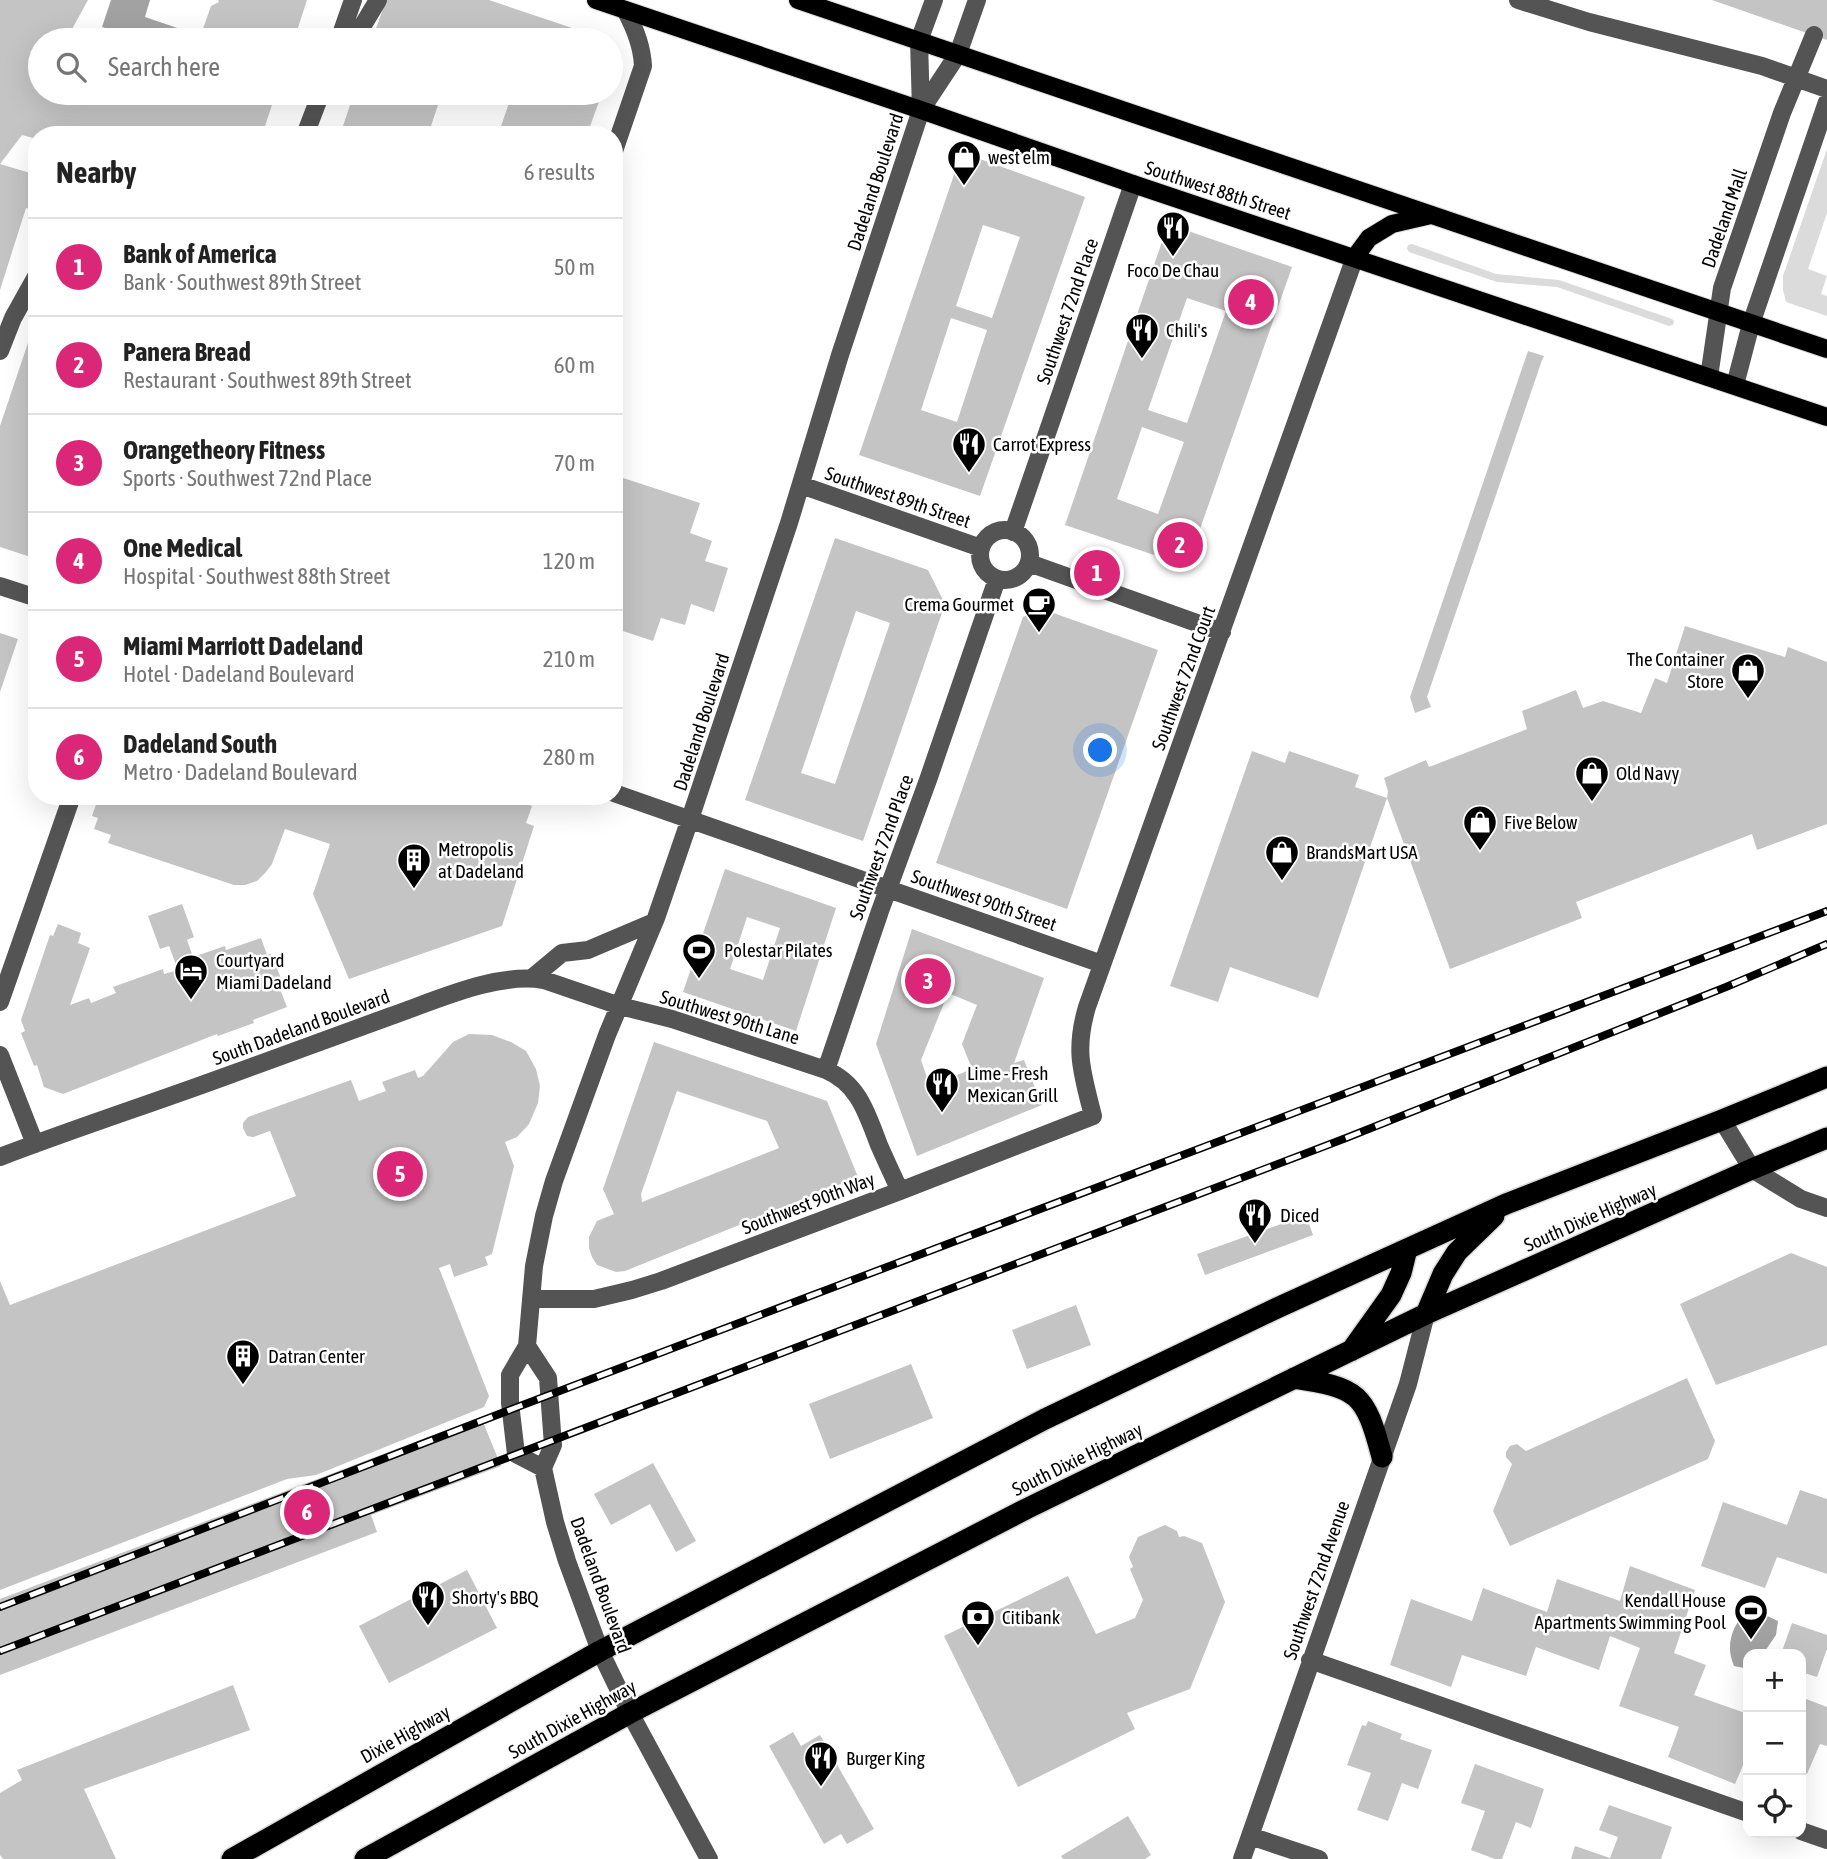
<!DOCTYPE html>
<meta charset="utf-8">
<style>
:root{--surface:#fff;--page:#f6f6f6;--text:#222;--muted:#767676;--line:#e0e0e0;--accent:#db2777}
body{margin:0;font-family:"Asap Condensed",sans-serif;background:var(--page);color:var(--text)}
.controls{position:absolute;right:21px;bottom:21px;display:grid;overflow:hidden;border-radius:14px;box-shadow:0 7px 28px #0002}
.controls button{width:63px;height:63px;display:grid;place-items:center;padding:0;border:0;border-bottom:2px solid var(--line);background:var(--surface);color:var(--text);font:35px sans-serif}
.you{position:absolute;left:1101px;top:751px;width:24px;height:24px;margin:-18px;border:5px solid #fff;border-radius:50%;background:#1a73e8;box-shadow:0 0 0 10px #1a73e833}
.badge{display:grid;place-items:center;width:46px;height:46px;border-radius:50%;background:var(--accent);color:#fff;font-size:23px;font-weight:700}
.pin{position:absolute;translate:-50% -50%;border:4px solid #fff;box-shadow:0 2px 7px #0006}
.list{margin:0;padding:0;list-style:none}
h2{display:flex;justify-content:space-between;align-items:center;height:91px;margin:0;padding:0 28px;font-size:30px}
h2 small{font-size:23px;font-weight:400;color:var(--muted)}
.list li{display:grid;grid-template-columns:46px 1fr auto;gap:21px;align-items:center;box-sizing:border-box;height:98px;padding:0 28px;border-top:2px solid var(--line)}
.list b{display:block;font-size:26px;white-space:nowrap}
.list p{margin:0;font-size:23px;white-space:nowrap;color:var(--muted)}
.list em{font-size:23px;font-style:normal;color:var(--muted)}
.icon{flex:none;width:38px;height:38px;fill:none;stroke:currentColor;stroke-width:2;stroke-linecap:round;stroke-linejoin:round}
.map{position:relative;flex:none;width:1827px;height:1859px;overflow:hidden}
.search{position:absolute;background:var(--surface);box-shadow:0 7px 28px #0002;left:28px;top:28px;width:595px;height:77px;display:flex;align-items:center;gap:18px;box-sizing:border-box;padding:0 24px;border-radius:38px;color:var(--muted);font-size:26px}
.panel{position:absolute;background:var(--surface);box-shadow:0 7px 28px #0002;left:28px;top:126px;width:595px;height:679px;border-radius:28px}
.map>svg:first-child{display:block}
.green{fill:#dbdbdb}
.water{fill:#a2a2a2}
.building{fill:#c4c4c4;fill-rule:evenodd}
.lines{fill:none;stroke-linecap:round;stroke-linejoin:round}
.major-casing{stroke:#dbdbdb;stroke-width:20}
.highway-casing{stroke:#dbdbdb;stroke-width:24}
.minor{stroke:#545454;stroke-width:18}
.major{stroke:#000;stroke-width:18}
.highway{stroke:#000;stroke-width:21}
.rail-casing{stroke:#000;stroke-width:8}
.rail{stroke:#fff;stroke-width:5;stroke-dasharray:16;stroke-linecap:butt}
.labels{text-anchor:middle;stroke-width:5;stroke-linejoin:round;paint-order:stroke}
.poi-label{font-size:19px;fill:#000;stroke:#fff;text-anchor:start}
.street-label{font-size:19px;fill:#000;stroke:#fff}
</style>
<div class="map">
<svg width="1827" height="1859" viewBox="0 0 1827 1859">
<rect width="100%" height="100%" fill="#fff"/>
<!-- green -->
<path class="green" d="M1827,149V213L1808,269L1827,276L1821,294L1827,296V316L1786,302L1783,290V276Z
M1412,244L1496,274L1559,280L1672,319L1674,321L1673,325L1669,326L1557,287L1497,282L1409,252L1407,249L1408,245Z"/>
<!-- water -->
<path class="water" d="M111,0H150L145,17L192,33L189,40H140L102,27Z
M1746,1611L1763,1614L1778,1621L1776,1635L1763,1654H1748V1665L1744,1668L1734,1666C1725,1645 1732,1627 1746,1611Z"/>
<!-- building -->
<path class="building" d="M0,0H88L66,40H40V93H167L180,97L181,93H276L262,135H37V139L22,135L0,164L37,175V211L26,208L0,290Z
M218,0H307L294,40H199L211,6L219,2Z
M386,0H489L587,33L584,40H372Z
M1712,0H1827V40Z
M354,93H442L428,135H340Z
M491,93H602L587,135H498L510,100Z
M966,154L1085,197L980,496L859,455L960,157ZM983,225L1020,237L992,318L956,306ZM951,318L987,330L957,422L921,410Z
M1168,224L1292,267L1187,566L1065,525ZM1187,298L1226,311L1187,423L1148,410ZM1142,427L1184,442L1158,514L1117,499Z
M36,319L37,320V559L0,547V426Z
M1528,351L1544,356L1542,360L1427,697L1431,707L1415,713L1410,697Z
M614,475L700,503L690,533L712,541L705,561L728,568L714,612L691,604L685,625L661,618L653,641L614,628Z
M835,538L928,570L945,604L863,841L745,800ZM856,611L890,623L835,784L801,773Z
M1042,609L1158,650L1067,909L936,863L1023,617Z
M1685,626L1785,657L1788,647L1827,662V824L1757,850L1752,834L1576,902L1582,918L1450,969L1387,798L1388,791L1384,778L1426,760L1429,767L1527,729L1522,711L1576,690L1583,708L1603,701L1641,713L1655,678L1667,683Z
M0,633L18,639L0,692Z
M1252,751L1285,763L1289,751L1359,775L1355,787L1387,798L1318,998L1230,967L1218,1002L1170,986Z
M99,796H518L516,800L532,806L526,823L534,826L502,926L349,979L313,894L330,844L285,829L272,864L266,872L257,881L245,885H234L108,843L111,835L94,829L98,818L92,816Z
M725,869L836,908L796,1031L683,992ZM747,917L780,928L763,980L730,969Z
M182,904L194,937L187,940L193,957L225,946L226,950L261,938L267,955L271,954L285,988L280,989L287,1007L253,1020L254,1023L218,1036L217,1034L63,1094L44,1087L37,1065L34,1066L21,1033L25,1031L21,1020L50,935L53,936L58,924L81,933L78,943L90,948L70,1005L89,998L91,1003L116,993L113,987L163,969L164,974L178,970L169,946L160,949L148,916Z
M912,929L1044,978L1014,1063L1024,1060L1042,1105L917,1156L876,1044ZM948,993L977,1005L962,1044L972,1069L930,1086L921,1060Z
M469,1034L492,1035L511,1042L526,1051L536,1069L540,1086L538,1103L529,1124L517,1137L505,1142L514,1166L492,1254L485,1257L488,1265L454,1277L450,1264L439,1268L489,1396L484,1407L316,1475L287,1479L0,1590V1281L10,1305L296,1196L270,1131L253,1137L247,1136L243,1128V1123L248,1117L351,1080L359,1101L386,1091L382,1082L415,1070L418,1078L423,1076L453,1042Z
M654,1042L827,1101L858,1177L625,1271L616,1272L597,1265L592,1257L589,1248V1237L597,1221L614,1214L603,1189ZM677,1091L767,1121L779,1148L642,1202L641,1194Z
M1306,1215L1313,1235L1205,1275L1197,1254Z
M1791,1253L1827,1267V1345L1716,1385L1680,1304Z
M1076,1305L1091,1345L1027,1369L1012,1330Z
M911,1364L933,1418L830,1459L809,1404Z
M1687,1378L1715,1441L1708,1459L1510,1546L1493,1511L1512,1464L1506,1457V1452L1510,1446L1517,1444L1526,1451Z
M481,1417L501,1466L371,1515L377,1532L0,1675V1599Z
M653,1463L696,1541L676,1552L650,1504L611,1525L594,1494Z
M1800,1490L1827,1499V1574L1777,1557L1765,1588L1701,1566L1723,1502L1787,1525Z
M1165,1525L1177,1531L1179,1537L1184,1536L1202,1543L1225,1602L1190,1689L1127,1713L1135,1729L1018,1787L944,1636L1068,1576L1096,1634L1135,1618L1143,1600L1130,1569L1133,1567L1129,1557L1138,1537Z
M1630,1566L1695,1590L1674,1653L1706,1665L1694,1695L1748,1714V1754L1735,1784L1668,1757L1679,1727L1619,1706L1640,1648L1610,1636L1599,1670L1536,1647L1526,1676L1462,1655L1451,1687L1390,1665L1411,1599L1472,1621L1483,1588L1547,1612L1557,1579L1620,1601Z
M467,1570L497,1628L389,1683L359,1626Z
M1792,1623L1827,1635V1649L1817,1677L1801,1672V1654H1781Z
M233,1685L250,1730L84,1789L116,1859H3L0,1855V1793L22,1780L17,1770Z
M1801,1697L1827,1707V1746L1820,1744L1807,1774L1801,1772Z
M1368,1721L1402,1734L1400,1739L1432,1750L1418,1789L1402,1783L1388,1821L1357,1810L1371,1773L1347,1765L1362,1725L1366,1726Z
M793,1732L801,1746L820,1735L874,1829L847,1844L841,1834L824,1844L769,1746Z
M1475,1764L1544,1789L1531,1828L1516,1822L1502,1859H1495L1471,1850L1485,1811L1461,1803Z
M1609,1805L1672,1827L1661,1859H1571L1575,1846L1610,1858L1618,1837L1599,1830Z
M1128,1816L1151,1855L1145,1859H1063L1061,1856Z"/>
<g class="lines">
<!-- major casing -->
<g class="major-casing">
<path id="major" d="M596,0L921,110L1133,184L1827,417
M798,0L1827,349
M1355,257L1369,238L1392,224L1431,215"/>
</g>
<!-- highway casing -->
<g class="highway-casing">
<path id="highway" d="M1426,1314L1443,1274L1457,1252L1494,1216
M1351,1351L1391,1295L1401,1273L1407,1249
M1294,1378C1359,1388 1365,1393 1382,1457
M232,1859L600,1651L1045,1419L1277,1308L1506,1204L1722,1120L1827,1077
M365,1859L630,1713L1028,1508L1426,1314L1752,1169L1827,1138"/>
</g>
<!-- minor -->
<path class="minor" d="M1518,0L1589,22L1762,66L1827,89
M339,40L353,0
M354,40L378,0
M921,110L919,41L934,0
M305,135L321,93
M614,151L643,66C642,45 635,28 625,10
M0,351L13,318L37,275
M1709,377L1722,288L1782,113L1814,35
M1735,385L1751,324L1827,102
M801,485L981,548
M980 555a25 25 0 1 1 50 0a25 25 0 1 1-50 0Z
M1013,532L1133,184
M1029,563L1222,632
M0,586L37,598
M614,793L1102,964
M532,978L562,953L588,950L654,922
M0,1002L72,796
M0,1055L35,1144
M1722,1120L1752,1169L1801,1199L1827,1208
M0,1157C73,1129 147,1105 221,1078C277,1058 334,1037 391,1016C437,1000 496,972 544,980L620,1006L672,1019L826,1070
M900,1191C893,1176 886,1161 879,1145C867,1114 859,1084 826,1070L880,911L928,780L997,579
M531,1299H594L632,1290L661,1281L900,1191L1093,1116C1082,1072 1074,1051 1087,1007L1355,257
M527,1346L548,1378L553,1445L543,1468L555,1522L567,1561L600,1651L630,1713L709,1859
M543,1468L516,1454L510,1403V1375L527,1346L534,1266L544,1216L554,1181L607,1035L656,918L690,819L789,523L840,355L921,110L958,54L977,0
M1310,1660L1748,1813
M1801,1831L1827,1840
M1250,1836L1319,1859
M1242,1859L1408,1384L1426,1314"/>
<!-- major -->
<use href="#major" class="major"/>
<!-- highway -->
<use href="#highway" class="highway"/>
<!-- rail casing -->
<g class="rail-casing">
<path id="rail" d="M0,1607L520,1406L1827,911
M0,1651L1346,1138L1726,987L1827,944"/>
</g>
<!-- rail -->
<use href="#rail" class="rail"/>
</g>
<!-- icons -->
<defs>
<g id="shop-pin" transform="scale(1.75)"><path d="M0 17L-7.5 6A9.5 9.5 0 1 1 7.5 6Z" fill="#000" stroke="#fff"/><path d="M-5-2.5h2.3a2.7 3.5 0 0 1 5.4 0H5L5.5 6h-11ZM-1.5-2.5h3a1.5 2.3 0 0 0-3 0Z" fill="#fff"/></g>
<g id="restaurant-pin" transform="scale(1.75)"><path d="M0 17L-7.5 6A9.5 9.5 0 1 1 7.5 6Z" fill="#000" stroke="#fff"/><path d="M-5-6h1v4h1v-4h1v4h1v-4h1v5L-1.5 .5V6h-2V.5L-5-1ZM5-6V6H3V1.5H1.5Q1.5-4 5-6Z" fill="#fff"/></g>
<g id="cafe-pin" transform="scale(1.75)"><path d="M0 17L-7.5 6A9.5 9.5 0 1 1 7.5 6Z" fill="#000" stroke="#fff"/><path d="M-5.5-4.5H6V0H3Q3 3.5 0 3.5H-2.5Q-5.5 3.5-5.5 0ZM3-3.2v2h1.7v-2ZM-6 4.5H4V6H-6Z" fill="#fff"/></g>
<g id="building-pin" transform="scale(1.75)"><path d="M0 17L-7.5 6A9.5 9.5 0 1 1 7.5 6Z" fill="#000" stroke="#fff"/><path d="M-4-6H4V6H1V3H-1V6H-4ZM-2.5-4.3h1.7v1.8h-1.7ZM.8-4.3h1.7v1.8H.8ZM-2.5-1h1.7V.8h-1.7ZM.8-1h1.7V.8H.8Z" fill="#fff"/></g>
<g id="stadium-pin" transform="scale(1.75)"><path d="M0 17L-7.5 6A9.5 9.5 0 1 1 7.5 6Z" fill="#000" stroke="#fff"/><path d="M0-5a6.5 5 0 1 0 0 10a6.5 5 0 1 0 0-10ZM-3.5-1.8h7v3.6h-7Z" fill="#fff"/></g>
<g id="hotel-pin" transform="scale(1.75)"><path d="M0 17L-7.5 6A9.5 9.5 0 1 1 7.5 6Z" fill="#000" stroke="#fff"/><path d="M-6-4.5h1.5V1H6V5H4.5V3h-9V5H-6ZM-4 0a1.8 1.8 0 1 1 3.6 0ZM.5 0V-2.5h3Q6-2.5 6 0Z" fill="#fff"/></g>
<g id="bank-pin" transform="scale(1.75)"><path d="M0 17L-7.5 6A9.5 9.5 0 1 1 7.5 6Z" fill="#000" stroke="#fff"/><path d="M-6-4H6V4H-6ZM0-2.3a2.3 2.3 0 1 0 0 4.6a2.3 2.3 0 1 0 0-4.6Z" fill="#fff"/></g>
</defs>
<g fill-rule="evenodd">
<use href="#shop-pin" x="964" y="157"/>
<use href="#restaurant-pin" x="1173" y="228"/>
<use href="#restaurant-pin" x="1142" y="330"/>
<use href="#restaurant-pin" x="969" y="444"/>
<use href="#cafe-pin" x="1039" y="604"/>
<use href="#shop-pin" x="1748" y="670"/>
<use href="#shop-pin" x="1592" y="773"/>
<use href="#shop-pin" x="1480" y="822"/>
<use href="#shop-pin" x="1282" y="852"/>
<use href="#building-pin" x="414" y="860"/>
<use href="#stadium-pin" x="699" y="950"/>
<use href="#hotel-pin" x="191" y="971"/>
<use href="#restaurant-pin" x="942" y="1084"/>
<use href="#restaurant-pin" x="1255" y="1215"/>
<use href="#building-pin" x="243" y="1356"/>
<use href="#restaurant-pin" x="428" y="1597"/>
<use href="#stadium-pin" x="1751" y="1611"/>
<use href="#bank-pin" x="978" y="1617"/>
<use href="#restaurant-pin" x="821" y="1758"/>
</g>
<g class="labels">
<!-- poi labels -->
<g class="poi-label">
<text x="988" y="164">west elm</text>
<text x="1173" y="277" text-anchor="middle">Foco De Chau</text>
<text x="1166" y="337">Chili's</text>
<text x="993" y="451">Carrot Express</text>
<text x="1014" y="611" text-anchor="end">Crema Gourmet</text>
<text x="1724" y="666" text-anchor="end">The Container<tspan x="1724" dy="22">Store</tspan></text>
<text x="1616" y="780">Old Navy</text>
<text x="1504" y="829">Five Below</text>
<text x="438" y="856">Metropolis<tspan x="438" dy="22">at Dadeland</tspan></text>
<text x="1306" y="859">BrandsMart USA</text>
<text x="724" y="957">Polestar Pilates</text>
<text x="216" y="967">Courtyard<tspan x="216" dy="22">Miami Dadeland</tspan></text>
<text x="967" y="1080">Lime - Fresh<tspan x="967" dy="22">Mexican Grill</tspan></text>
<text x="1280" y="1222">Diced</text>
<text x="268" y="1363">Datran Center</text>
<text x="452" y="1604">Shorty's BBQ</text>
<text x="1726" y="1607" text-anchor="end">Kendall House<tspan x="1726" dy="22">Apartments Swimming Pool</tspan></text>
<text x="1002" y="1624">Citibank</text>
<text x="846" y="1765">Burger King</text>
</g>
<!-- street labels -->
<g class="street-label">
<text transform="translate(875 182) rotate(-72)" y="7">Dadeland Boulevard</text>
<text transform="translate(1218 190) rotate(18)" y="7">Southwest 88th Street</text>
<text transform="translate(1724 218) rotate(-71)" y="7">Dadeland Mall</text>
<text transform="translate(1067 311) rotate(-71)" y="7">Southwest 72nd Place</text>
<text transform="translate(898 497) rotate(19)" y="7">Southwest 89th Street</text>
<text transform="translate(1183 678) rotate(-70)" y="7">Southwest 72nd Court</text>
<text transform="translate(701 722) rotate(-72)" y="7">Dadeland Boulevard</text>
<text transform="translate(881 847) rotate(-70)" y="7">Southwest 72nd Place</text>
<text transform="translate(984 900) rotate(19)" y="7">Southwest 90th Street</text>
<text transform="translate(730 1017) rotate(17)" y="7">Southwest 90th Lane</text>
<text transform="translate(301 1027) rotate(-20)" y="7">South Dadeland Boulevard</text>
<text transform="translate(808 1203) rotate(-21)" y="7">Southwest 90th Way</text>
<text transform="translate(1590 1217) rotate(-24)" y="7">South Dixie Highway</text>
<text transform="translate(1077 1459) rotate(-26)" y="7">South Dixie Highway</text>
<text transform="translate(1316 1580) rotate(-71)" y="7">Southwest 72nd Avenue</text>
<text transform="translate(601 1585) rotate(70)" y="7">Dadeland Boulevard</text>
<text transform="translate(572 1719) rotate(-29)" y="7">South Dixie Highway</text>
<text transform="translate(405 1734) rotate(-29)" y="7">Dixie Highway</text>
</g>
</g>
</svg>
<div class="controls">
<button>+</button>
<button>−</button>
<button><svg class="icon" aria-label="locate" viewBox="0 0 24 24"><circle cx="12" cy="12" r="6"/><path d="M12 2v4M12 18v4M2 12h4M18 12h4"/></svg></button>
</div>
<div class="you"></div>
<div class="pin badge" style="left:1097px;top:573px">1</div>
<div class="pin badge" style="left:1180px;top:545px">2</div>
<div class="pin badge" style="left:928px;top:981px">3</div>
<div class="pin badge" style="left:1251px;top:302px">4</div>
<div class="pin badge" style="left:400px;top:1174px">5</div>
<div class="pin badge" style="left:307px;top:1512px">6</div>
<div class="search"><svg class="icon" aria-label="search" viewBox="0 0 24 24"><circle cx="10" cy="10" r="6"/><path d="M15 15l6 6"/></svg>Search here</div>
<section class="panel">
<h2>Nearby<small>6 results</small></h2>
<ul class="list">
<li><span class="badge">1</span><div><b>Bank of America</b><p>Bank · Southwest 89th Street</p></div><em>50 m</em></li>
<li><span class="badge">2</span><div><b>Panera Bread</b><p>Restaurant · Southwest 89th Street</p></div><em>60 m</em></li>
<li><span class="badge">3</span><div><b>Orangetheory Fitness</b><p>Sports · Southwest 72nd Place</p></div><em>70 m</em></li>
<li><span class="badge">4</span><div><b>One Medical</b><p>Hospital · Southwest 88th Street</p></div><em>120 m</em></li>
<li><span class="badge">5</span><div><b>Miami Marriott Dadeland</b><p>Hotel · Dadeland Boulevard</p></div><em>210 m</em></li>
<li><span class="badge">6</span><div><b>Dadeland South</b><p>Metro · Dadeland Boulevard</p></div><em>280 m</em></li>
</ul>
</section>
</div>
